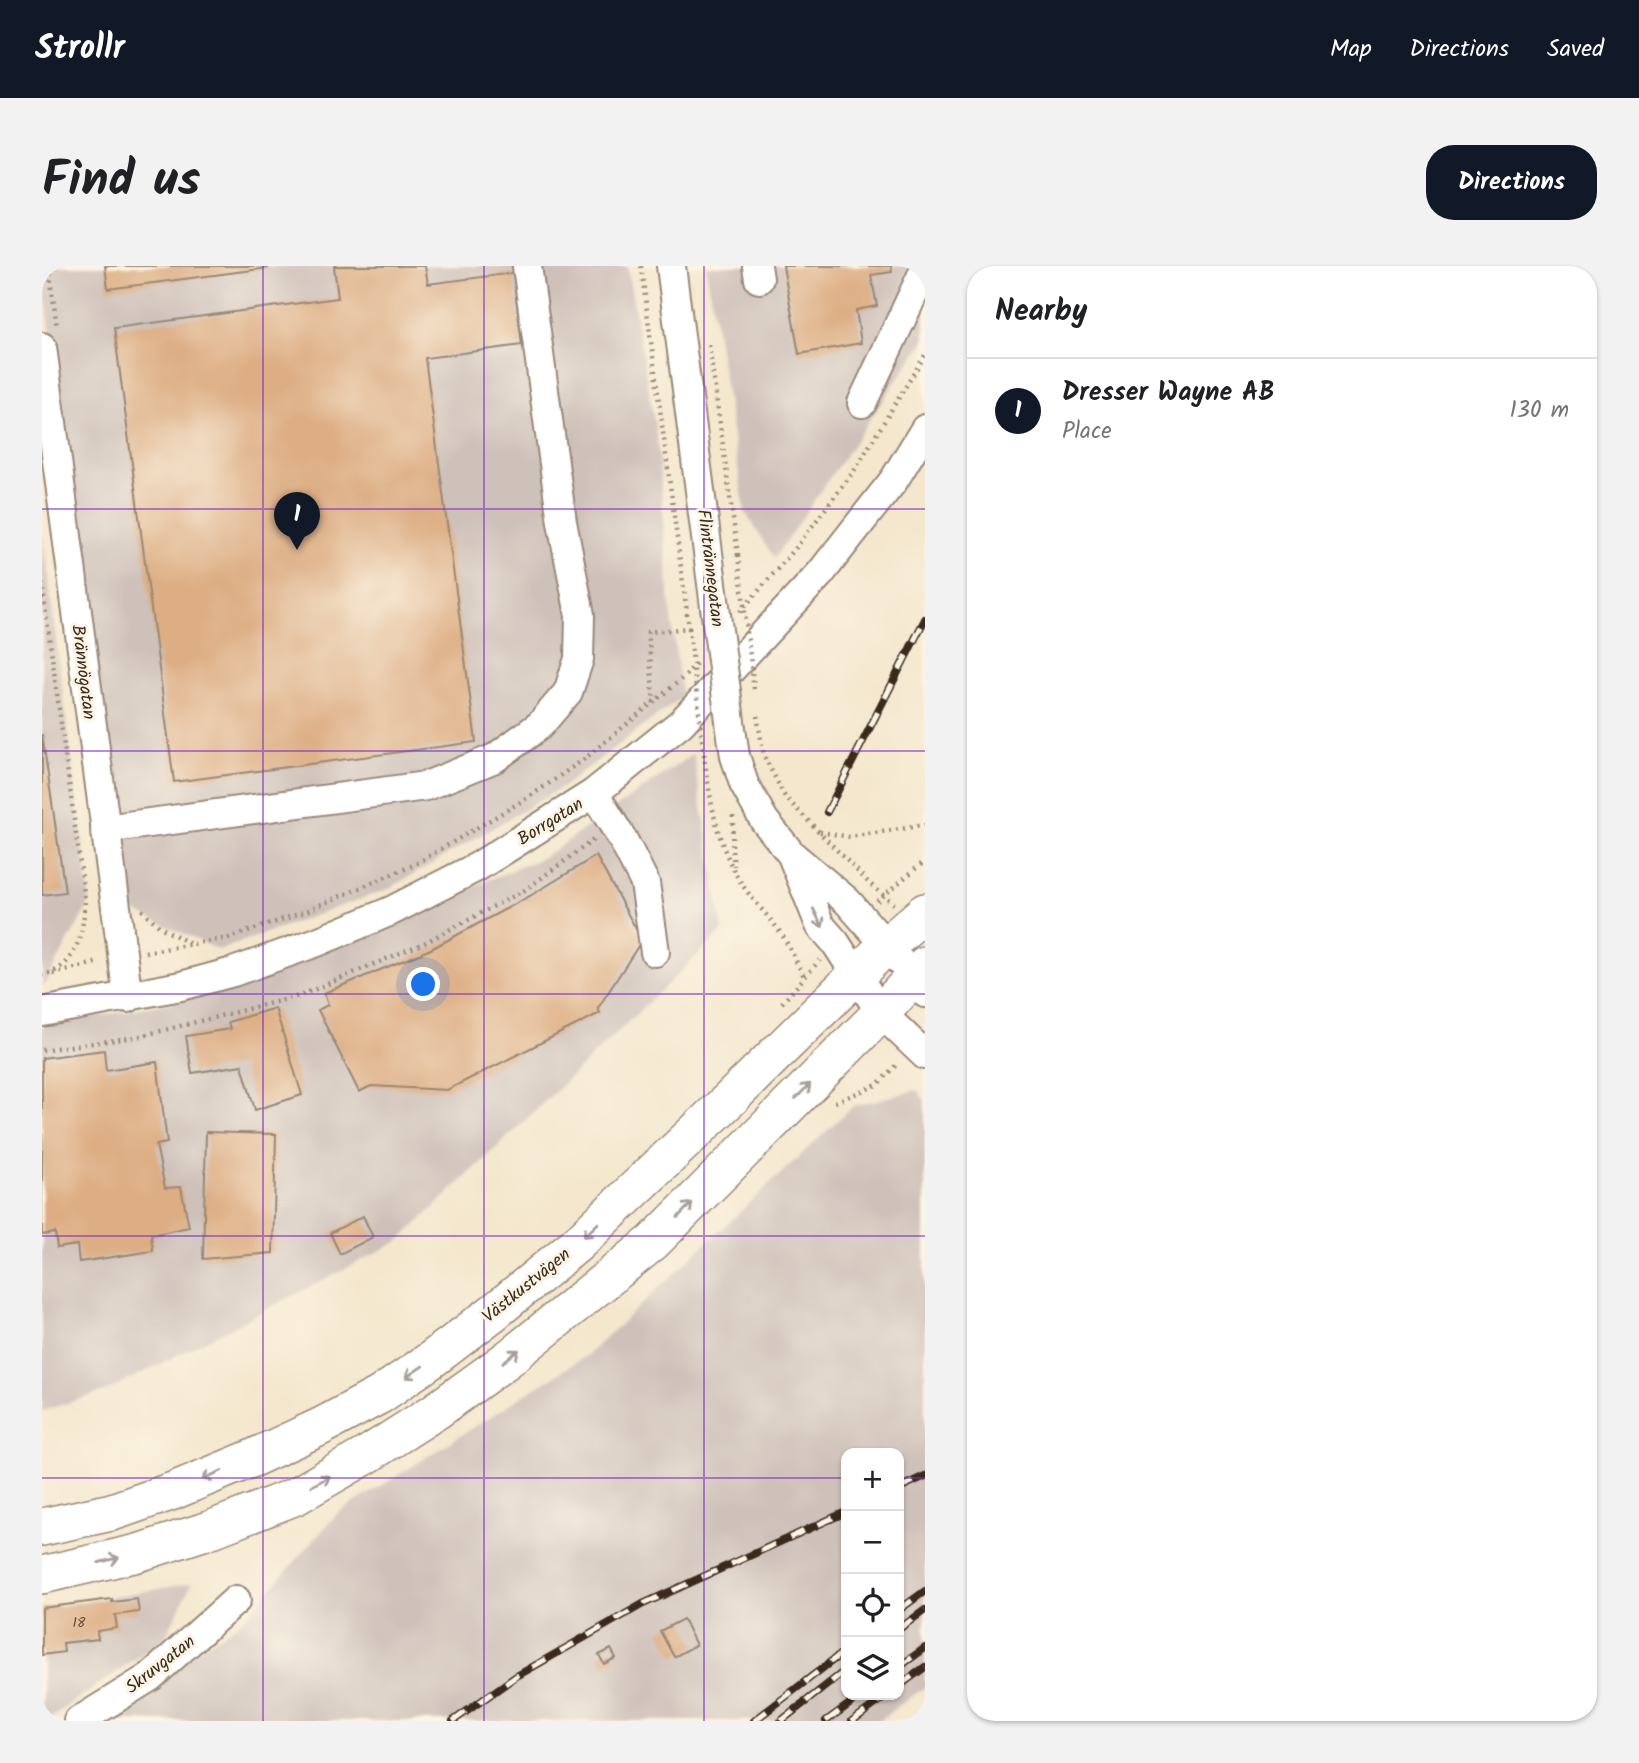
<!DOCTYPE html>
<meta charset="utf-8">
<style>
:root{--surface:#fff;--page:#f2f2f2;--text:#202124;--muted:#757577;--line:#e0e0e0;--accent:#111827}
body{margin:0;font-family:Kalam,sans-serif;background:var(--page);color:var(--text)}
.controls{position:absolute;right:21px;bottom:21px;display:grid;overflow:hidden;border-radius:14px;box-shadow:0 2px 5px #0004}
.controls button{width:63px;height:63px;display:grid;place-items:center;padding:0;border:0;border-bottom:2px solid var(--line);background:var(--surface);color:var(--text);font:35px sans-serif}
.you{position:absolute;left:382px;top:719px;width:24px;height:24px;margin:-18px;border:5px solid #fff;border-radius:50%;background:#1a73e8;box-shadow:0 0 0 10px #1a73e833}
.badge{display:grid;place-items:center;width:46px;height:46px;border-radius:50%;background:var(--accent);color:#fff;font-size:23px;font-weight:700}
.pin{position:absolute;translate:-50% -58px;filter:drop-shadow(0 2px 4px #0008)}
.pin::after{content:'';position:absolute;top:37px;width:24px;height:21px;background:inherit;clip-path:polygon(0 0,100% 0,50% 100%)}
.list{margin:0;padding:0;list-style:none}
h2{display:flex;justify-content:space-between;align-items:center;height:91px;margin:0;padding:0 28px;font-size:30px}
h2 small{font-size:23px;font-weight:400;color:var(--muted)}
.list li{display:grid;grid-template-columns:46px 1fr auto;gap:21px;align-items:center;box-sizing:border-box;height:105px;padding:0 28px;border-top:2px solid var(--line)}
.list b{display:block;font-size:26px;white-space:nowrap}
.list p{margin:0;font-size:23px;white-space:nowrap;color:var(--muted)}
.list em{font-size:23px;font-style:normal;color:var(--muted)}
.icon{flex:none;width:38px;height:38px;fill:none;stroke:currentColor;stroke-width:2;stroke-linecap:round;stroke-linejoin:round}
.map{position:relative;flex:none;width:883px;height:1455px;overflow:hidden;border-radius:28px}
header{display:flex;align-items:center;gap:42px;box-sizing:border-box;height:98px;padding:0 35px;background:var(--accent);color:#fff}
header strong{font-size:33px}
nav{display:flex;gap:38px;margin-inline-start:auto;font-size:24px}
.intro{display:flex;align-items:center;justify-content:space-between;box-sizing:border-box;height:168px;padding:0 42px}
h1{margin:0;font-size:49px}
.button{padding:18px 32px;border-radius:28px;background:var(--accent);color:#fff;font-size:24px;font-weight:700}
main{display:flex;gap:42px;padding:0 42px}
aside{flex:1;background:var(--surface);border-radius:28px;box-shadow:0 2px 5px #0004}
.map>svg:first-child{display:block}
.industrial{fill:#cec1ba;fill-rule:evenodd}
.building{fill:#ddae84}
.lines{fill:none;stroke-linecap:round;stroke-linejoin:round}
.minor-casing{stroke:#988876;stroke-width:32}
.major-casing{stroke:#988876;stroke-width:40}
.path{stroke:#988876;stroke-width:4.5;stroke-dasharray:2 5;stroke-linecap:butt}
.minor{stroke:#fff;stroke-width:28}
.major{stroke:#fff;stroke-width:37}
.rail-casing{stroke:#3b2a1e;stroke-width:8}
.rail{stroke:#fcf5e5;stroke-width:5;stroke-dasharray:16;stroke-linecap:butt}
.minor-bridge-casing{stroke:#988876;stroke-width:32;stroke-linecap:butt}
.path-bridge{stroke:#988876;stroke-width:4.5;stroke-dasharray:2 5;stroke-linecap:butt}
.minor-bridge{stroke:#fff;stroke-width:28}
.oneway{stroke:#a79f9a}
.grid{fill:none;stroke:#7b2cbf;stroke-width:2;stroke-opacity:0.55}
.labels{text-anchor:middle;stroke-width:6;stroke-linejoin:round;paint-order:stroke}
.number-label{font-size:14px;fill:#644b38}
.street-label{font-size:18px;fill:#3b2a1e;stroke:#fcf5e5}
</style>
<header>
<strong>Strollr</strong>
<nav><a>Map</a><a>Directions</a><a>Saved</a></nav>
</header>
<div class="intro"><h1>Find us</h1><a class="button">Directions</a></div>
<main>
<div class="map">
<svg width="883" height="1455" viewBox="0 0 883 1455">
<rect width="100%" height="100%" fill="#fcf5e5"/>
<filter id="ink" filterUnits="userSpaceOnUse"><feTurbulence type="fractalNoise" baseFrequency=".0143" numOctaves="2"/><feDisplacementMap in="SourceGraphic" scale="14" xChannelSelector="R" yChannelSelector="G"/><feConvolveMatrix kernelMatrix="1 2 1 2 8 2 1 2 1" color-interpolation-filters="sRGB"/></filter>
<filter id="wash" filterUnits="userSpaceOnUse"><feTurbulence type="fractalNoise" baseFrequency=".00686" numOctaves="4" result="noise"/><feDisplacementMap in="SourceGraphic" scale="28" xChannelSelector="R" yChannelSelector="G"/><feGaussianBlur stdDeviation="1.57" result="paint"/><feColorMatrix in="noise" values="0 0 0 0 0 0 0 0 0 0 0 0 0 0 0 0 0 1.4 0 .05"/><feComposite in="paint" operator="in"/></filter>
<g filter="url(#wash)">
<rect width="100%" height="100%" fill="#f4e7cd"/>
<!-- industrial -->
<path class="industrial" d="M0,0H585L615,172L629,352L640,431L519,522L346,623L177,684L81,640Z
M664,0H883V74L732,292L703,246Z
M0,265L48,636L3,718L0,719Z
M651,488L681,665L357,975L65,1125L0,1145V761L168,729L502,591Z
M875,824L883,834V1421L836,1455H52L202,1353L295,1248L544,1090L811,840ZM804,1187H857V1429H804Z
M150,1317L123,1372L5,1455H0V1343Z"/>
<g id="blocks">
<!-- building -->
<path class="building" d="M63,0H226V2L66,23Z
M292,0H383L386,18L471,7L480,79L383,92L434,476L132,516L72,62L296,32Z
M741,0H849L850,6L829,9L835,40L814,44L819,77L757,88Z
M0,468L23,626L0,629Z
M554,590L600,674L556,742L558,747L405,824L329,820L317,826L276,744L286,739L282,727L389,683L488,630Z
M233,742L260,829L213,844L200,799L150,807L144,770L188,763L186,756Z
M62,784L64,804L115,796L125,877L114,879L123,922L139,921L147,961L109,969L111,985L37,996L35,979L15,982L13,967L0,969V792Z
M164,866L234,868L231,987L161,993Z
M321,950L331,971L298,988L288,967Z
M70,1333V1336L95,1333L97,1346L73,1349L75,1362L55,1365L56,1373L21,1377L22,1386L0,1389V1342Z
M641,1353L654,1379L632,1391L618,1365Z
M569,1383L574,1392L562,1398L557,1389Z"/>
</g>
</g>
<g filter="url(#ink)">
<use href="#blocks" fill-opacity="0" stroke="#988876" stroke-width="2"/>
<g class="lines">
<!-- minor casing -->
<g class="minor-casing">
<path id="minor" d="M629,0L673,341
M715,0L717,13
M0,81L86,732
M820,137L883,3
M689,463L693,490L702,518L722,554L750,589L805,635L872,711L883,727
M552,527L581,574L603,617L613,686
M63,563L384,520L453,492L498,459L526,426L537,393L538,349L520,256L485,0
M751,592L778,659L793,676L839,747L883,789
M0,746L139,720L191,706L275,676L349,645L435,601L552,527L639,457L778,308L852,214L883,163
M37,1455L108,1411L194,1334"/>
</g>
<!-- major casing -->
<g class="major-casing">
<path id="major" d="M0,1261L70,1246L131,1225L211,1192L280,1160L338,1129L389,1094L451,1047L536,977L688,833L845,679L883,646
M0,1309L96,1287L170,1263L254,1230L325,1189L394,1145L466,1093L611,976L839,747L883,699"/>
</g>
<!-- path -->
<path class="path" d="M7,0L15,62
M599,0L647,362L606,366L612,437
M667,79L696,289
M0,317L43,634C42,663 35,704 0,709
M698,346L753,283L812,205L883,89
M715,450L722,490L743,531L828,618L852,638
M661,481C667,525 672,570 695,610C707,632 726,648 740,669C749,683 755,698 763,712
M691,550L690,581L692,600
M778,566L808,571L883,559
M835,635L883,595
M100,644L118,661L147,677
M103,686L187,672L259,647L372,599L487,531L541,494L642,411L656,395
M11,708L57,696
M740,737L778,694
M0,784L95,771L257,730L384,676L483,624L554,572
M793,836L835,819L856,797"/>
<!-- minor -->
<use href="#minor" class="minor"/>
<!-- major -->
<use href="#major" class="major"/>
<!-- rail casing -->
<g class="rail-casing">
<path id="rail" d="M785,546L883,353
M857,1222L883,1210
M857,1344L883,1325
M857,1363L883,1344
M857,1401L883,1382
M857,1420L883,1401
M411,1455L473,1411L601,1338L804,1246
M712,1455L804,1384
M739,1455L804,1404
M784,1455L820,1429
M810,1455L846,1429"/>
</g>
<!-- rail -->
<use href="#rail" class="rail"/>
<!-- minor-bridge casing -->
<g class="minor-bridge-casing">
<path id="minor-bridge" d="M673,341L689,463"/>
</g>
<!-- path-bridge -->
<path class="path-bridge" d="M696,289L712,424
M647,362L661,481"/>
<!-- minor-bridge -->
<use href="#minor-bridge" class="minor-bridge"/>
</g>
<!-- one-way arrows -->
<defs><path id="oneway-shaft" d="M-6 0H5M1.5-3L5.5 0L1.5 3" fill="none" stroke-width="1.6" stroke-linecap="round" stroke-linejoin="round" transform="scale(1.75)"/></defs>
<g class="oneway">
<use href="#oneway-shaft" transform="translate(776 652) rotate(63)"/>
<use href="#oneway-shaft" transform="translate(761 825) rotate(-45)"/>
<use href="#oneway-shaft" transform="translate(643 944) rotate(-45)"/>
<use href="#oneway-shaft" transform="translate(549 964) rotate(137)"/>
<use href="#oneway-shaft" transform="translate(469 1090) rotate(-38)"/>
<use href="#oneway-shaft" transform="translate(372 1106) rotate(146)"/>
<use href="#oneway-shaft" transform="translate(170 1209) rotate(157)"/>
<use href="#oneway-shaft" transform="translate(279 1215) rotate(-29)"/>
<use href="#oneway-shaft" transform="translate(67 1294) rotate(-14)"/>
</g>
</g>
<!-- grid -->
<path class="grid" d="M221,0V1455M442,0V1455M662,0V1455M0,243H883M0,485H883M0,728H883M0,970H883M0,1212H804M857,1212H883"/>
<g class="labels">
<!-- number labels -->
<g class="number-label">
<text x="37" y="1361">18</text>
</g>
<!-- street labels -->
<g class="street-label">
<text transform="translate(669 302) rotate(83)" y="6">Flintrännegatan</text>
<text transform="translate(42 406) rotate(83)" y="6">Brännögatan</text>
<text transform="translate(508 555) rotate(-32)" y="6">Borrgatan</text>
<text transform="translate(484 1019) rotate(-39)" y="6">Västkustvägen</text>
<text transform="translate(118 1398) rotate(-38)" y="6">Skruvgatan</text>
</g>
</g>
</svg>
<div class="controls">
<button>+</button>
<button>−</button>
<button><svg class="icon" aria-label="locate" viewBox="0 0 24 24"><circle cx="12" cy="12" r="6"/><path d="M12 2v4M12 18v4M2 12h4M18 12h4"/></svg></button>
<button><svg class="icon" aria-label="layers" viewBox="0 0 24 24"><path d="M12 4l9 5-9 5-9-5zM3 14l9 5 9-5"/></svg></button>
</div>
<div class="you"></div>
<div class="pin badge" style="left:255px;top:284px">1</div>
</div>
<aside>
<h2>Nearby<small></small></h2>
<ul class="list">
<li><span class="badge">1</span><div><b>Dresser Wayne AB</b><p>Place</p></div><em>130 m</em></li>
</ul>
</aside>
</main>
